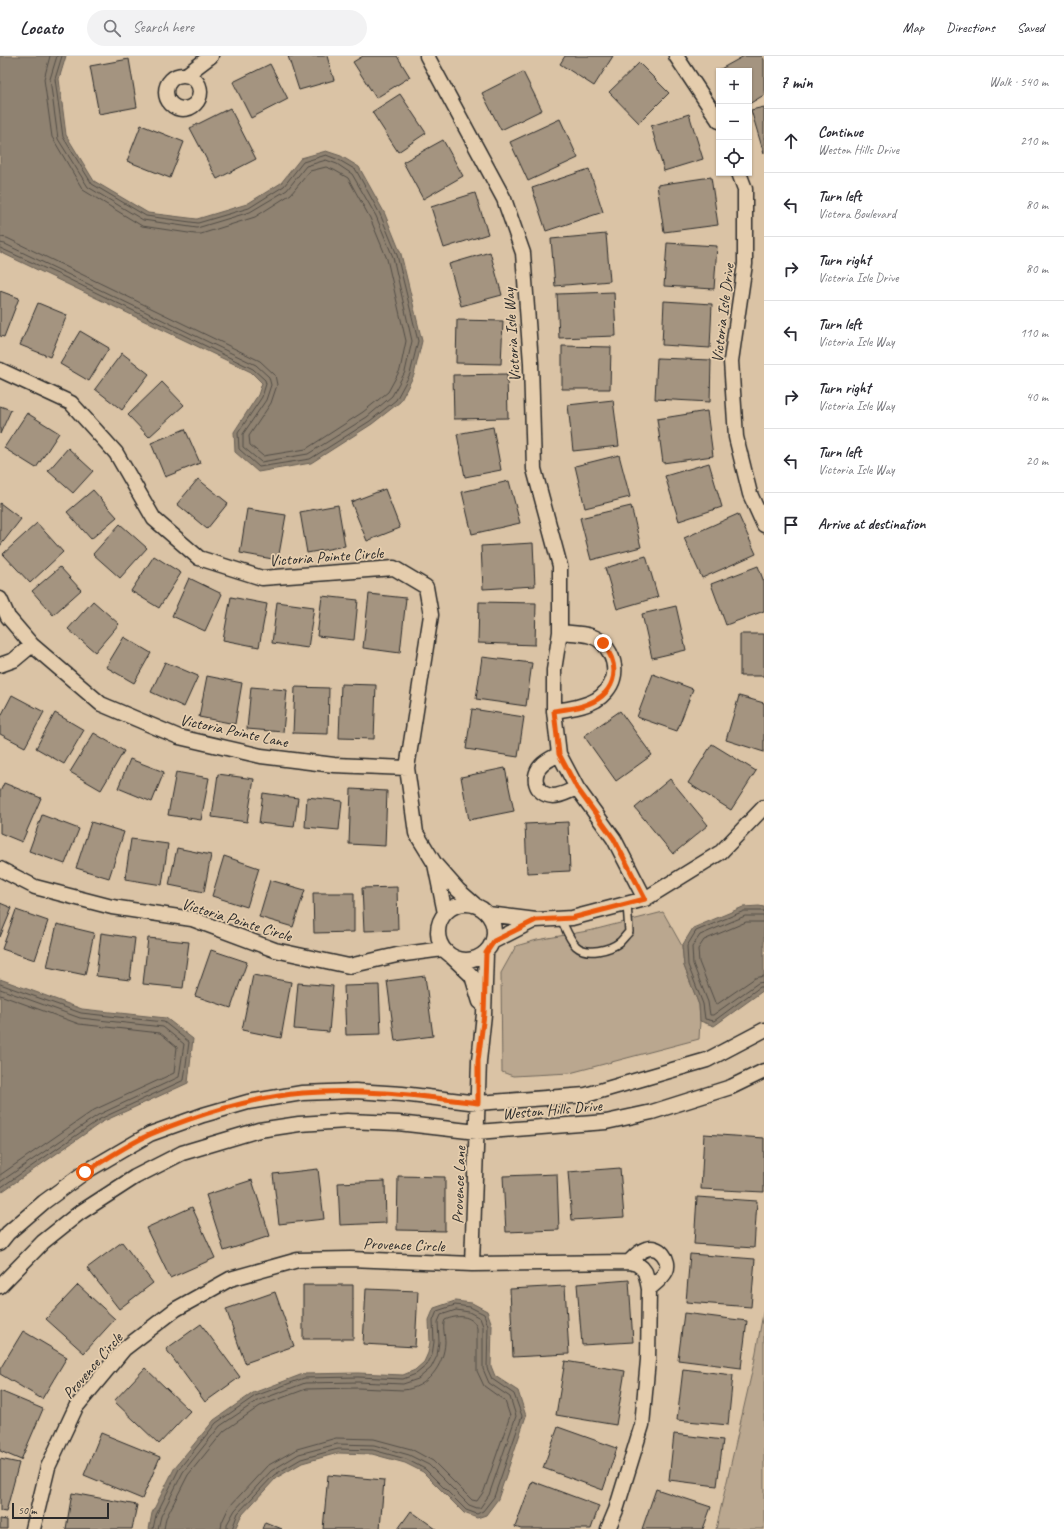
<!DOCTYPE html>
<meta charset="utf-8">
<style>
:root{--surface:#fff;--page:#f2f2f3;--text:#2b2b33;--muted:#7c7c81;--line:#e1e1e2}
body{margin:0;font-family:Caveat,sans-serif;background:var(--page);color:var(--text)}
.controls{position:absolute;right:12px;top:12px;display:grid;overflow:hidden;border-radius:0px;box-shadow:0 1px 3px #0004}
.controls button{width:36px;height:36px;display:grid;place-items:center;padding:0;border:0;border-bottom:1px solid var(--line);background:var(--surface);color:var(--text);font:20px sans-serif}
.scale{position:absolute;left:12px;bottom:10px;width:97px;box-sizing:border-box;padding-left:4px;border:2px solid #2b2b2b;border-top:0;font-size:11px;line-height:14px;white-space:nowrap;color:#2b2b2b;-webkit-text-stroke:3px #e5cdad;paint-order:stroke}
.stop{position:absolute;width:12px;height:12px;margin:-9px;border:3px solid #ea580c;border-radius:50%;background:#fff}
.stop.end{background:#ea580c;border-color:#fff;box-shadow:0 1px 4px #0008}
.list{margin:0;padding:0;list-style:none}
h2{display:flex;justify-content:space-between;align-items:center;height:52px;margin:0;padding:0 16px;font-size:17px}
h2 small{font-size:13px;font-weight:400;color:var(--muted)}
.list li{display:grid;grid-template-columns:26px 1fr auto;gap:12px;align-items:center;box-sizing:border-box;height:64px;padding:0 16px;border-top:1px solid var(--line)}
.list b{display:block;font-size:15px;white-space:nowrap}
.list p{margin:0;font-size:13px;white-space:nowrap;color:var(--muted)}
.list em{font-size:13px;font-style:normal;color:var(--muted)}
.icon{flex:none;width:22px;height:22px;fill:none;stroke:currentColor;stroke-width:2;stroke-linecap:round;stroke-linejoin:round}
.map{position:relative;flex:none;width:764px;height:1473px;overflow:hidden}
header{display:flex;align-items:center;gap:24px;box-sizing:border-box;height:56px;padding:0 20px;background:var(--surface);border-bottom:1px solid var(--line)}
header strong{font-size:19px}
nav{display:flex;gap:22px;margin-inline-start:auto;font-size:14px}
.search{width:280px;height:36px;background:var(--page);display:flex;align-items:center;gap:10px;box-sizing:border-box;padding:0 14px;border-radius:22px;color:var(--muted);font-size:15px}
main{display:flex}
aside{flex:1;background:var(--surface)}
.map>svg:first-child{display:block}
.green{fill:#baa78f;stroke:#72695d}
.water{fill:#8f8271;stroke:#675f55}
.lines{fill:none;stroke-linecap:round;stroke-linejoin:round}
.shore{stroke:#534e47;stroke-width:1}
.building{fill:#a49480;stroke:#2b2b2b}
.service-casing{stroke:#2b2b2b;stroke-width:10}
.minor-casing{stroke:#2b2b2b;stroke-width:17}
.service{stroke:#e5cdad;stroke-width:7}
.minor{stroke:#e5cdad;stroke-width:14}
.route{stroke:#ea580c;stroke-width:5}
.labels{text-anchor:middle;stroke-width:3.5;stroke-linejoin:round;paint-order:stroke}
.street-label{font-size:16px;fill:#2b2b2b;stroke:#e5cdad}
</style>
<header>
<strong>Locato</strong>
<div class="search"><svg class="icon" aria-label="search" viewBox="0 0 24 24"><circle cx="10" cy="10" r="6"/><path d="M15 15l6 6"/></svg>Search here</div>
<nav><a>Map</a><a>Directions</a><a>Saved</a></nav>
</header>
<main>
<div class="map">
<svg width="764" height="1473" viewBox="0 0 764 1473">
<rect width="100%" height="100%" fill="#dac3a5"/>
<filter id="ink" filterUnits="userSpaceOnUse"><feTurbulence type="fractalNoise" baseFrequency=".025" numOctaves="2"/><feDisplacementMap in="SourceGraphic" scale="8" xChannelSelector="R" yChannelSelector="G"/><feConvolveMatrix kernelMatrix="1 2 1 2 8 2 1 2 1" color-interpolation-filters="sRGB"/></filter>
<g filter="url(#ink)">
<!-- green -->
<path class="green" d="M663,856L682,890L684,910L699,949L700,965L699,983L570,1017L513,1020L502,1016L501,917L516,890L537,884L593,874Z
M764,1252V1473H716L754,1307Z"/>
<!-- water -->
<path class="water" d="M0,0H66L59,23L66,79L94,125L148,157L197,163L247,148L281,127L301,102L326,95L341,100L359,111L384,156L401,198L422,285L414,319L400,346L372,368L311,407L258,416L235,396L234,376L258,339L262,327L251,316L0,196Z
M759,850L764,851V934L714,970L700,965L699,949L684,910L682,890L693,872L743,851Z
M0,923L82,953L166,962L193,983L188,1027L102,1066L0,1137Z
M455,1245L472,1247L487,1255L492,1269L491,1310L495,1320L518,1335L526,1360L498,1443L486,1459L477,1462L464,1457L423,1416L405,1407L372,1398L338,1397L302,1407L276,1422L241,1460L235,1473H149L152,1457L175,1411L214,1364L253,1337L303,1318L358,1317L403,1319L415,1314L424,1306L428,1297L430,1286L429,1264L434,1252Z"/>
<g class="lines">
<!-- shore -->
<path class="shore" d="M0,181L7,182L260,305L275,319L277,329L271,347L249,380L250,389L263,400L306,393L363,356L388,336L400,314L406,285L387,203L370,162L348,122L334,114L326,111L310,115L291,138L255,161L201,178H195L142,170L83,134L52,81L44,23L50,0
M0,187L5,188L256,309L269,321L271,329L266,344L243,378V391L261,406L308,398L367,361L392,340L405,316L412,285L393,201L376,160L352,118L337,108L326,104L306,110L287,134L250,156L197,172L143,164L88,131L58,83L50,23L57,0
M0,192L62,220L253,313L265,324L266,328L262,341L238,377L239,393L259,411L310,403L370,365L396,344L410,318L418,285L397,199L380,158L356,114L339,104L326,99L303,106L284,130L249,152L198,167L146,160L92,128L63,81L55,23L62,0
M764,855H744L696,875L687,890L688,909L703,948L705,963L714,965L760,931H764
M764,860H745L700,879L692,891L693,908L708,946L710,959H713L758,927L764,926
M764,866H746L704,884L698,893L699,906L716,949L755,922L764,920
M0,928L81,957L164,966L189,986L184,1024L100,1063L0,1132
M0,933L80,962L163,971L184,988L179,1021L98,1059L0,1126
M0,939L79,968L160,977L177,991L174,1017L94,1054L0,1119
M153,1473L156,1459L179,1413L216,1367L255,1340L304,1322L358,1321L403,1323L416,1318L427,1309L432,1299L434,1286L433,1265L437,1255L455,1249L470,1251L484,1258L488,1270L487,1312L492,1323L514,1338L522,1360L494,1441L483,1455L477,1458L466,1454L425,1413L406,1403L373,1394L338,1393L301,1403L274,1419L238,1457L232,1473
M158,1473L161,1460L183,1416L220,1370L257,1345L305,1327L358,1326L403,1328L418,1323L431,1312L437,1300L439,1286L438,1266L441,1259L456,1254L469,1256L480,1262L483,1270V1313L489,1327L510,1341L516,1360L489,1439L480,1452H477L469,1449L429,1409L409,1399L374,1389L337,1388L299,1398L271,1415L235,1454L227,1468V1473
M164,1473L166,1462L188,1419L224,1375L260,1350L306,1333L358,1332L403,1334C427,1332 444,1310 445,1286C445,1279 442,1270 445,1264C456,1259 472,1258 477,1272V1315L484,1330L505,1345L510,1360L484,1435L477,1445L472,1444L433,1405L411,1393L374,1383L336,1382L297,1393L267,1410L229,1451L222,1466L221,1473"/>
</g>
<!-- building -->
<path class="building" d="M288,0H327L334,24L299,34Z
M363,0H397L410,21L376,42L353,6Z
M565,0H613L594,30L560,8Z
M744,0H762L764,4V39L749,48V15H719V18L717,15Z
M129,3L137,51L99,58L90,10Z
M639,7L669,37L639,67L609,36Z
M270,8L288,43L251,62L233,26Z
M523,16L542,54L501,74L482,37Z
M400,38L426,77L398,96L372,56Z
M764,51V98L751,54Z
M230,52L256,103L217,123L190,72Z
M689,58L703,103L664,115L651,70Z
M560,63L578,102L528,125L510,86Z
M141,69L184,86L170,122L127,105Z
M443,84L463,120L423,143L403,106Z
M589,113L603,156L546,175L532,132Z
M711,121L718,169L664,176L657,129Z
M475,137L488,178L444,192L431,151Z
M606,178L610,225L555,230L551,183Z
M667,187L717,190L714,233L664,230Z
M490,196L502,239L461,250L449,208Z
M0,235L19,242L4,281L0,280Z
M614,236L616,280L559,282L557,238Z
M664,245L712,248L710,292L662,289Z
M38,247L67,259L50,301L20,289Z
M457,264L503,265L501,308L456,307Z
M80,275L109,292L89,325L60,308Z
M562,290L611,291L610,333H562Z
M122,297L149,318L122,354L95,333Z
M657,302L711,304L710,346L655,343Z
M507,318L508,362L454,363L453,319Z
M162,326L184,349L149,381L128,359Z
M613,344L619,390L573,395L568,349Z
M0,350L11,354L0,378Z
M707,355L713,400L663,407L657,363Z
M27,357L59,377L36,412L4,392Z
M493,371L501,414L465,421L457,378Z
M185,373L200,407L165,421L151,387Z
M68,392L93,415L73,437L48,415Z
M619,399L630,441L585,452L575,410Z
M709,407L722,451L679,465L665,420Z
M198,423L228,447L207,473L177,448Z
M509,425L520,467L472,478L462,436Z
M385,433L400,472L367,485L351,446Z
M93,434L117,461L91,483L67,456Z
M0,447L21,463L0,490Z
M338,449L345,490L307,497L300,456Z
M631,450L641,491L591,504L580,462Z
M247,453L286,459L278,504L240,497Z
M738,458L756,498L702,522L684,482Z
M37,467L63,496L30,527L3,498Z
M120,468L147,492L120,522L93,498Z
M533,487L535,530L483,533L481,490Z
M154,500L181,517L159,552L131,535Z
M646,500L658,541L617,553L605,512Z
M758,510L764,526V555L726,569L711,528Z
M60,511L81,534L53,559L32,535Z
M189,522L222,538L205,575L172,560Z
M369,538L406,542L400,597L363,592Z
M322,540L358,544L354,584L317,580Z
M231,541L267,548L259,591L223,584Z
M93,545L119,568L95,596L68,573Z
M277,546L314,551L308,592L272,587Z
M479,546L536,547L535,589L478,587Z
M676,550L686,594L652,602L642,558Z
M740,578H764V620H740Z
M124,581L151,597L134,627L106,611Z
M482,601L532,607L526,650L476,643Z
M165,606L198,620L184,651L151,636Z
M653,618L693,633L677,675L637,661Z
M207,620L242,627L235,668L199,661Z
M341,628L376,629L374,683L339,682Z
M251,631L287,634L283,676L247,673Z
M295,631L329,632L328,678L293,677Z
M12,639L44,656L25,691L0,678V662Z
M739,640L764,647V696L726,684Z
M472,653L524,661L518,701L466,693Z
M620,655L652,699L616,725L584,680Z
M55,657L84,674L64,708L36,692Z
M94,677L124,695L101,734L70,716Z
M712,688L756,715L731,754L688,727Z
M130,703L164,716L152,746L118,732Z
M505,712L514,755L469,764L461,721Z
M176,716L209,722L201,764L168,759Z
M218,718L254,723L247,766L212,761Z
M670,723L708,769L673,798L635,752Z
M4,727L41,742L22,786L0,777V736Z
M351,733L387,735L385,790L349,788Z
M263,737L298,742L294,771L259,767Z
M307,741L342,745L339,774L305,771Z
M42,759L79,773L65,808L29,795Z
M91,766L124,776L109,822L76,812Z
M568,766L570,815L527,817L525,768Z
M131,783L168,788L162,829L125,823Z
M177,792L211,799L204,836L169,829Z
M224,800L259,812L247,851L212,840Z
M270,824L305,834L293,871L259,861Z
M397,831L398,874L364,875L362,832Z
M313,837H354V876L314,877Z
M0,847L12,852L0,881Z
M16,854L48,865L35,904L2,893Z
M57,868L94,877L85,919L47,911Z
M101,877L135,882L130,924L96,920Z
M148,882L189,886L183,932L143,928Z
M211,894L247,906L231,952L195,940Z
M253,919L291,926L281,982L242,974Z
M425,920L433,980L395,985L387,925Z
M298,927L333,930L329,976L294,973Z
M379,929L381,978L346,979L344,930Z
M704,1078L764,1082V1136L701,1133Z
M620,1112L624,1161L572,1164L568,1116Z
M318,1113L324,1163L279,1168L273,1118Z
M557,1118L559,1174L506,1176L503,1120Z
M398,1120L445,1121V1175L397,1174Z
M252,1124L270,1180L224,1195L206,1139Z
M385,1125L386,1167L340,1169L338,1127Z
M697,1141L757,1145L754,1192L694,1188Z
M192,1151L215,1202L170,1222L146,1172Z
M122,1186L153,1227L119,1253L87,1212Z
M690,1198L755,1203L751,1251L686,1246Z
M629,1224L633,1286L582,1289L577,1228Z
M78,1229L115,1263L84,1297L46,1263Z
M303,1229H353V1283H303Z
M565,1230L569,1298L513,1301L510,1233Z
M366,1233L418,1235L415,1291L363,1288Z
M275,1236L294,1290L245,1307L226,1253Z
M684,1257L747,1265L741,1312L678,1304Z
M201,1268L240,1321L205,1346L166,1293Z
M23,1275L67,1301L42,1343L0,1318V1313Z
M565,1305L625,1315L616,1369L556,1359Z
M145,1312L190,1355L159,1388L114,1345Z
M683,1313L733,1319L728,1369L677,1364Z
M0,1335L43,1353L21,1404L0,1395Z
M558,1371L617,1392L603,1434L543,1412Z
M101,1377L160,1401L142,1443L84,1419Z
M674,1378L723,1384L717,1430L669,1424Z
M0,1403L19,1407L6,1456L0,1455Z
M328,1419L384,1424L380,1473H323Z
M532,1425L599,1450L591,1473H521L515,1471Z
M656,1433L711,1451L703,1473H642Z
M72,1437L137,1449L132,1473H66Z
M411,1455L436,1473H398Z
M0,1463L7,1464V1473H0Z
M265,1466L282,1473H262Z"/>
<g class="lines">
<!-- service casing -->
<g class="service-casing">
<path id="service" d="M561,863C565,871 569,883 576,890C587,900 610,894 620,886C623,883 626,879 629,876L627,848"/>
</g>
<!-- minor casing -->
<g class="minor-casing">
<path id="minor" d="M427,0L504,143L523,197L531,307L534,413L560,510V576L554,614V655L559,698L577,732L614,783L645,843
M676,0L719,65
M186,19L211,0
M166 36a17 17 0 1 1 34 0a17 17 0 1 1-34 0Z
M739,117L745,133V208L731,305L736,381L750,438L764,469
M0,314L71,347L116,397L154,463L199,502L262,522L394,512L426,531L431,559L407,712L416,777L435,808L458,834L474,848
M0,543L8,561L32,589L101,648L179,681L261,700L334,709L407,712
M0,609L14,604L32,589
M554,655C568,653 583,651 596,644C603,640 611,631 613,623C618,606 607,585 591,580C582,577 570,577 560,576
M559,698C554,701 547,704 543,708C530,719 535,739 553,740C561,740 569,735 577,732
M435,808L445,857
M0,813L35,831L112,851L192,863L275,894L349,910L397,899L443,893
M438 876a28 28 0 1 1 56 0a28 28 0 1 1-56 0Z
M488,858L536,864L572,862L645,843L721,796L764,751
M494,885L535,864
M452,901L472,920L480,946
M0,1187L8,1177L44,1146L85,1116L150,1078L203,1059L248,1046L302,1037L355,1035L402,1038L478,1047L586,1039L707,1004L764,974
M629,1206C634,1201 639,1195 646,1193C659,1188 671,1204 666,1215C662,1223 654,1228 649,1233
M472,1208L479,1005L484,958L486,897
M0,1230L43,1186L78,1158L135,1121L182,1097L259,1074L299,1068L347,1065L398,1067L477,1076L606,1066L652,1056L731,1031L764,1015
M33,1473L48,1411L76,1351L124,1293L176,1253L230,1223L298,1204L350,1203L472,1208L629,1206L637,1208L642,1212L645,1216L647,1223L649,1233L648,1304L642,1369L616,1454L608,1473"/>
</g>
<!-- service -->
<use href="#service" class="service"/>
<!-- minor -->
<use href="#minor" class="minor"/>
</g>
</g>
<g class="lines" filter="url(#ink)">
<!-- route -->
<path class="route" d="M85,1116C107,1103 128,1088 151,1078C196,1059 254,1041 303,1037C362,1032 420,1040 478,1047V1005L484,958L486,897L494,885L536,864L572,862L645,843L614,783L577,732L559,698L554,655C563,653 573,653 582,650C615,640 623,614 603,587"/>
</g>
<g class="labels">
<!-- street labels -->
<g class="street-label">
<text transform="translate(722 257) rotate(-83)" y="6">Victoria Isle Drive</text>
<text transform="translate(511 279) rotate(-94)" y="6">Victoria Isle Way</text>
<text transform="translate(326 500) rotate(-4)" y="6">Victoria Pointe Circle</text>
<text transform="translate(234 674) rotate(12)" y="6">Victoria Pointe Lane</text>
<text transform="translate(237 863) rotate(17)" y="6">Victoria Pointe Circle</text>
<text transform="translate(552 1053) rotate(-5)" y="6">Weston Hills Drive</text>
<text transform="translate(458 1129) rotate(-88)" y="6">Provence Lane</text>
<text transform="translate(404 1188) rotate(2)" y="6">Provence Circle</text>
<text transform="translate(92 1309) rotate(-49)" y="6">Provence Circle</text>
</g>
</g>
</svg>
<div class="controls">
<button>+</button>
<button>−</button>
<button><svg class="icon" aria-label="locate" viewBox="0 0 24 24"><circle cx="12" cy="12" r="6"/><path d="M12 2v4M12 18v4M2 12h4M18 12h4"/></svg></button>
</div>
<div class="scale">50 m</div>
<div class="stop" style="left:85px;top:1116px"></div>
<div class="stop end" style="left:603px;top:587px"></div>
</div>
<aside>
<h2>7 min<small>Walk · 540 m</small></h2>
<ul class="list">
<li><svg class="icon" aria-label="ahead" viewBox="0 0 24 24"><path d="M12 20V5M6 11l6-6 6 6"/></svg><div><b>Continue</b><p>Weston Hills Drive</p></div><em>210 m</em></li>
<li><svg class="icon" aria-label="left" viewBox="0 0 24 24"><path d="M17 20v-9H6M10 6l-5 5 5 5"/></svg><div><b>Turn left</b><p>Victora Boulevard</p></div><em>80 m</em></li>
<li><svg class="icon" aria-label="right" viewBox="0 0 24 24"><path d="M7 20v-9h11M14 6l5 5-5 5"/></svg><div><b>Turn right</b><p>Victoria Isle Drive</p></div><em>80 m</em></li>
<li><svg class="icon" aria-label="left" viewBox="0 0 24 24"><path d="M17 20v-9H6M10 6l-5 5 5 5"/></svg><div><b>Turn left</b><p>Victoria Isle Way</p></div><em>110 m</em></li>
<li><svg class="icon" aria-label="right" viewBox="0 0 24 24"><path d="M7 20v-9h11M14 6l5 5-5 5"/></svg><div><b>Turn right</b><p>Victoria Isle Way</p></div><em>40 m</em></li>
<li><svg class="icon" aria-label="left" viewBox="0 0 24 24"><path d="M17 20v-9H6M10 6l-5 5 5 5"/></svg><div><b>Turn left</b><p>Victoria Isle Way</p></div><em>20 m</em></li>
<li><svg class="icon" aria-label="arrive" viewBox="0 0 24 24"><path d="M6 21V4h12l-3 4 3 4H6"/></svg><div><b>Arrive at destination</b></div></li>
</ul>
</aside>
</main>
